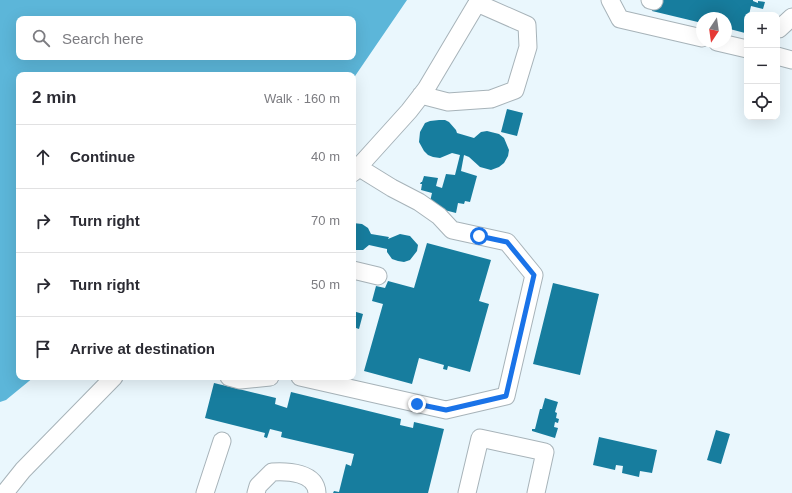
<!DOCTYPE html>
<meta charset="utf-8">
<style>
:root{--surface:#fff;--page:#f7f7f7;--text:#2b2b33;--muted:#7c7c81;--line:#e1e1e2}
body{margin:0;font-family:Arial,sans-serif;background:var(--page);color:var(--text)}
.controls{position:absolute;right:12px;top:12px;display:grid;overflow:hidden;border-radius:8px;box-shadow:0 4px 16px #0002}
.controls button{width:36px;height:36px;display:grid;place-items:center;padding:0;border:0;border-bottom:1px solid var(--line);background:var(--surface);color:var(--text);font:20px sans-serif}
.compass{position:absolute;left:696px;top:12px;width:36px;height:36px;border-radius:50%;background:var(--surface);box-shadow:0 4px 16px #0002;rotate:193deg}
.stop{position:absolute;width:12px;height:12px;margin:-9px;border:3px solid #1a73e8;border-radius:50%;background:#fff}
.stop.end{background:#1a73e8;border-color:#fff;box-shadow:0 1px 4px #0008}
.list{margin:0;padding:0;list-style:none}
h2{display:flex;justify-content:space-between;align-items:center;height:52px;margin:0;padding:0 16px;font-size:17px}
h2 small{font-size:13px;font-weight:400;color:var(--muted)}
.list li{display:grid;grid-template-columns:26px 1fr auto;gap:12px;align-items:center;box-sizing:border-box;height:64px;padding:0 16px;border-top:1px solid var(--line)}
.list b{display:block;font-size:15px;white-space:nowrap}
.list em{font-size:13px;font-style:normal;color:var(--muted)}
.icon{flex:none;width:22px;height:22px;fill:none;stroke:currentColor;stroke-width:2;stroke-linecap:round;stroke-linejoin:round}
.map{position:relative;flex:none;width:792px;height:493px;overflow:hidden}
.search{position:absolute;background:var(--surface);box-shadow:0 4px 16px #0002;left:16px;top:16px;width:340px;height:44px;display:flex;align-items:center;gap:10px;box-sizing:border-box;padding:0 14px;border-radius:8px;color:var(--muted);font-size:15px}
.panel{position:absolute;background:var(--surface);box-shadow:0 4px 16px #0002;left:16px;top:72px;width:340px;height:308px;border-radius:8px}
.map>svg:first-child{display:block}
.water{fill:#5cb6d9;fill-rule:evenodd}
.building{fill:#177d9e}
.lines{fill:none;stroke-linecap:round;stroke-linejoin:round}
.minor-casing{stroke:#a7b3b9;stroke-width:19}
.minor{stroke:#fff;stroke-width:17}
.route{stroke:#1a73e8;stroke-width:5}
</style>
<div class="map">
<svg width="792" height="493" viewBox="0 0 792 493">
<rect width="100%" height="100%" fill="#eaf7fd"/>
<!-- water -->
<path class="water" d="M0,0H407L353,79V75H19V377H34L6,400L0,402ZM19,19H353V57H19Z"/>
<!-- building -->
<path class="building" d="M654,0H753V1L758,3V1L765,2L763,9L751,6L749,15H747V23L745,33L726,28V18H702V23L652,11Z
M507,109L523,113L517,136L501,132Z
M439,120H445L449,122L456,130L457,133L474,138L481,132L487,131L499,134L504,138L509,150L508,156L504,163L499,167L491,170L480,167L469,157L464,155L461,171L477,176L470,202L465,201L464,204L458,203L456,213L429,206L432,193L421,190L422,184H420L421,182H422L424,176L438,178L436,186L442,188L446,174L455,175L460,155L452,153L440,158L433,157L428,155L424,151L419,142L420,132L425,123L430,121Z
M353,223L362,224L368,228L371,234L389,237L388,239L400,234L410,236L418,245L417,251L410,260L404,262L398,261L392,259L387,252V249L369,245L363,250H353Z
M427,243L491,260L479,301L489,304L470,372L448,366L447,370L443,369L444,365L419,358L412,384L364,371L383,304L372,301L376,286L385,288L388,281L414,288Z
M553,283L599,294L580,375L533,364Z
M353,311L363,314L359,329L353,327Z
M214,383L276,398L275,404L287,408L291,392L401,419L400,425L413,428L414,422L444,429L428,493H333L334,491L339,492L346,464L351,466L354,454L281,437L282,432L270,429L267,438L264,437L265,433L205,418Z
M545,398L558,402L555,412L557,413L556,418L559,419L558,423L555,422L554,427L558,428L555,438L532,431V429H535L540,409H542Z
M716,430L730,434L721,464L707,460Z
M599,437L657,450L652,473L640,471L639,477L622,473L623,466L616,465L615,470L593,465Z"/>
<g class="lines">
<!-- minor casing -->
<g class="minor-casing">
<path id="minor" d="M610,0L620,19L702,38
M650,0L654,1
M777,29H779L792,17
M717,42L747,49
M777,56L792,60
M421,95L448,102L491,99L515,90L528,47L527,25L477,3
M353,173L409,111L426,89L479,0
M353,270L378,276
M229,377L240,380L270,377
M300,377L446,410L506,396L534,275L507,242L452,230L439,216L419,202L392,188L358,167
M5,493L7,490L23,470L114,377
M205,493L222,441
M256,493L258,486L272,472C287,471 316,472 317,493
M467,493L480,438L545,452L536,493"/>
</g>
<!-- minor -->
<use href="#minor" class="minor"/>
</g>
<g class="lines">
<!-- route -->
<path class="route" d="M417,404L446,410L506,396L534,275L507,242L479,236"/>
</g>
</svg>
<div class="controls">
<button>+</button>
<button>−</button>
<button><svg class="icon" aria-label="locate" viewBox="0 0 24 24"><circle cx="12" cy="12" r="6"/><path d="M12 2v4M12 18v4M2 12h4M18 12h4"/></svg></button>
</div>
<svg class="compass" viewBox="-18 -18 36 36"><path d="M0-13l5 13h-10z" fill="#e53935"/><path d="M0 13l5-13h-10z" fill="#7c7c81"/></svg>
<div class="stop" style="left:479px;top:236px"></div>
<div class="stop end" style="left:417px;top:404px"></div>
<div class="search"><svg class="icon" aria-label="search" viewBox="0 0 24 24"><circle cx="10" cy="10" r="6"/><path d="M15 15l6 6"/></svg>Search here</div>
<section class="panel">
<h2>2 min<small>Walk · 160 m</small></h2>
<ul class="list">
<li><svg class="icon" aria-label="ahead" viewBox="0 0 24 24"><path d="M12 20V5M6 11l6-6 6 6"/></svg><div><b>Continue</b></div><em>40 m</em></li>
<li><svg class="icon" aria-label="right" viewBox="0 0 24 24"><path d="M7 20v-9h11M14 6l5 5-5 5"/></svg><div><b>Turn right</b></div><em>70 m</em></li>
<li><svg class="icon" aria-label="right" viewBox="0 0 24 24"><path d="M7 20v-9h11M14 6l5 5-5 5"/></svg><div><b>Turn right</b></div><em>50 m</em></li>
<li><svg class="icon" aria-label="arrive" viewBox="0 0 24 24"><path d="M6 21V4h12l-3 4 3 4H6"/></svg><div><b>Arrive at destination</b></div></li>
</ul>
</section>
</div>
